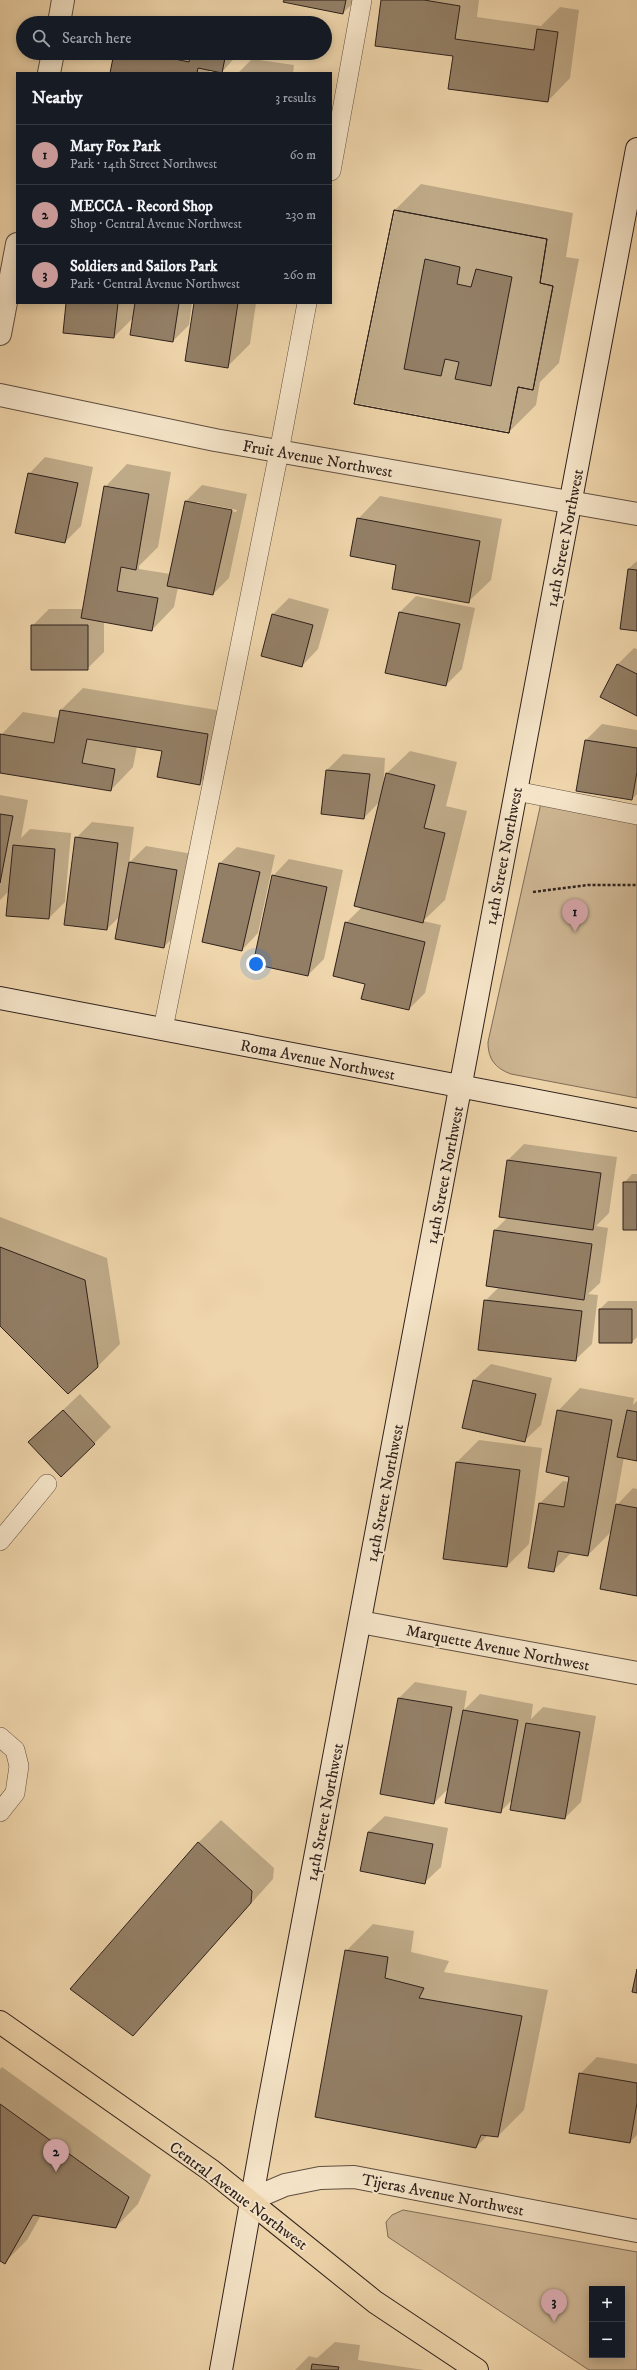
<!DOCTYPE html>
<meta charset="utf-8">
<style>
:root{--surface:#171b24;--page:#20242c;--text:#f1f3f6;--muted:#9ea1a6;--line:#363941;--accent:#c59692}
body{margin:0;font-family:"IM FELL DW Pica",serif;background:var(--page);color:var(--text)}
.controls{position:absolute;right:12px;bottom:12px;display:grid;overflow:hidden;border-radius:0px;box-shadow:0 2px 10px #0003}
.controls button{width:36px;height:36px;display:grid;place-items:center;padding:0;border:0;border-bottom:1px solid var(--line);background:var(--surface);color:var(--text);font:20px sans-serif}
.you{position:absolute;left:256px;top:964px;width:14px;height:14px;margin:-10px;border:3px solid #fff;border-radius:50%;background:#1a73e8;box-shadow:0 0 0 6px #1a73e833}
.badge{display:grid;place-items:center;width:26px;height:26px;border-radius:50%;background:var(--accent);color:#111;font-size:13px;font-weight:700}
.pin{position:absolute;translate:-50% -33px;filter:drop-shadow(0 1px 2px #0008)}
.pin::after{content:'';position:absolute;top:21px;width:14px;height:12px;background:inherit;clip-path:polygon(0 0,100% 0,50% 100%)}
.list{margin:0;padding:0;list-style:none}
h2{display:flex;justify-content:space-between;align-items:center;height:52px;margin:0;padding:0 16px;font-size:17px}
h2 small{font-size:13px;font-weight:400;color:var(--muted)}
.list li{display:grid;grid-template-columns:26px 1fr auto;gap:12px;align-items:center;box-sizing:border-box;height:60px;padding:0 16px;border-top:1px solid var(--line)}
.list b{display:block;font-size:15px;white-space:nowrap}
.list p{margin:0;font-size:13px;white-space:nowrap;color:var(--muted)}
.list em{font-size:13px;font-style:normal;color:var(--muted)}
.icon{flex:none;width:22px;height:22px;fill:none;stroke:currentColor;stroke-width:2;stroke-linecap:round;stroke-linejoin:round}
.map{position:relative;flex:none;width:637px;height:2370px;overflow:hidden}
.search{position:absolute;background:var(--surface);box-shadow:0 2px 10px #0003;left:16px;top:16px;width:316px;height:44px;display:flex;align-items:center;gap:10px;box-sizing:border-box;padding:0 14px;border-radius:22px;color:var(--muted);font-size:15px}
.panel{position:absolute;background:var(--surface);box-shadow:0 2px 10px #0003;left:16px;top:72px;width:316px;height:232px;border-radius:0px}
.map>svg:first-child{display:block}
.green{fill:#ceb693;stroke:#7e6c58;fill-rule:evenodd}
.shadow{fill:#0003;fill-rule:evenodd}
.building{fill:#937f66;stroke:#2f211c;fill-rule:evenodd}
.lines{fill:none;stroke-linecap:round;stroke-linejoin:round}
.lane-casing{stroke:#5f4e40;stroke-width:20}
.street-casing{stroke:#5f4e40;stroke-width:24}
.secondary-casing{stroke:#2f211c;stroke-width:24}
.primary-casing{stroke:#2f211c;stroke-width:24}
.path{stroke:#2f211c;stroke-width:2.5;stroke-dasharray:3 2;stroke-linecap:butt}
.lane{stroke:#f5e4c8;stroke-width:19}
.street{stroke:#f5e4c8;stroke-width:22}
.secondary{stroke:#f5e4c8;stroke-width:22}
.primary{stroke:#efd5ab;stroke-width:22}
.labels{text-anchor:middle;stroke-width:4;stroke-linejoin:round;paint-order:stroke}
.street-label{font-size:16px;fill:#2f211c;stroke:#f5e4c8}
</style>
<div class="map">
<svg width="637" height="2370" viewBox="0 0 637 2370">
<rect width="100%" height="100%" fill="#efd5ab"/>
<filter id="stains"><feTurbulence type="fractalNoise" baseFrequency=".005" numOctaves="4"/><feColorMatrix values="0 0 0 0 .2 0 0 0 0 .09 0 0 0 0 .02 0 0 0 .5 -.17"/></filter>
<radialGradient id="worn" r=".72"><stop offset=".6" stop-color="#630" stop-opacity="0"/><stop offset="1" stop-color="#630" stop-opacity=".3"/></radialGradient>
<!-- green -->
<path class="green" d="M541,803L637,823V1098L511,1074C495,1068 488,1059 488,1042Z
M403,2210L637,2252V2370H589L388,2237L386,2222L392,2215ZM592,2289H622V2355H592Z"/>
<!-- shadow -->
<path class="shadow" d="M285,0H356L343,13Z
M382,0H479L477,17L541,26L560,7L579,10L570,78L548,101L454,55Z
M115,53H239L222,72L210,70L209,73H111Z
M252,59L294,65L293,73H238Z
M421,184L573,213L566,257L579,259L559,363L540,382L536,405L509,432L355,403L395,210Z
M67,303H192L189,325L173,341L134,317L114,337Z
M195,303H256L250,344L227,367Z
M45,457L93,467L81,526L65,542L29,474Z
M127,464L171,472L158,547L139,566V569L170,574L186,501L202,485L247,494L229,578L213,594L178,587L174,607L152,630L104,621V652L87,669L32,626L49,609H84L105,487ZM197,502L237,510L236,512L197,504Z
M380,496L502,519L491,580L468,602L397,564L358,519Z
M637,561V630L628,569Z
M416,596L475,608L462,669L446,685L386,672L400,612Z
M289,598L329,609L318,649L302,666L273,614Z
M634,648L637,649V715L601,696L618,664Z
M83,688L229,712L222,761L199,784L163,750L137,746L133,767L111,790L0,772L1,735L23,712L59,718L61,710Z
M602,724L637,730V794L632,799L586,740Z
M410,751L457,762L446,806L467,811L445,900L423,921L441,925L425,993L409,1009L366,983L346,923L362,907L380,801L364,818L327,770L343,754L385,758L383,792L387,773Z
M0,795L28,800L21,838L30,829L71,833L65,902L49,918L7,915L9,891L0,900Z
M92,822L134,827L129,863L146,846L193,854L180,930L164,947L121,915L107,929L76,838Z
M237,847L275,855L258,933L242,950L203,941L220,863Z
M289,859L343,870L324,959L308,975L273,876Z
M524,1144L617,1157L609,1213L596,1226L608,1228L600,1283L588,1294L598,1295L592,1344L575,1360L485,1301L499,1287L495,1230L508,1217V1160Z
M632,1174H637V1229L624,1183Z
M0,1217L107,1258L120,1344L98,1366L0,1324Z
M608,1301H637V1337L632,1342L600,1309Z
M491,1364L552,1378L541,1425L524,1441L463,1427L474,1380Z
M580,1388L634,1398L633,1405L637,1401V1460L624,1457L615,1507L633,1488L637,1489V1595L612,1531L588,1555L572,1552L553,1571L540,1503L563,1481L569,1482L570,1476L558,1411Z
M80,1394L111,1427L61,1476L29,1442Z
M479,1440L542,1448L529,1544L507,1566L444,1558L457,1462Z
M415,1682L467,1691L464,1710L480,1694L533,1704L531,1719L543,1707L596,1716L581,1802L565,1818L513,1799L500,1812L449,1788L434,1803L382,1793L399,1698Z
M385,1816L448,1828L441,1867L424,1883L368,1832Z
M221,1820L274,1868L273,1879L133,2035L198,1843Z
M373,1924L414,1931L411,1952L449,1961L444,1972L548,1990L524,2110L498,2136L488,2135L476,2147L346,1951Z
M597,2057L637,2064V2135L630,2142L580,2074Z
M2,2067L151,2175L138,2204L116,2227L41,2215L27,2240L4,2263L0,2260V2069Z
M335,2342L360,2345L358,2360L424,2370H295L309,2356L317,2358Z"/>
<!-- building -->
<path class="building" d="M284,0H346L343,14L283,2Z
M381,0H424L460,6L455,39L534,50L537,29L558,32L548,102L448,89L453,56L375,46Z
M114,53H146L189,62L191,53H226L222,73L198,68L197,73H110Z
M394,210L547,239L540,283L553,286L533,390L518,387L509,433L354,404ZM425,259L460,267L457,284L471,287L476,269L512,277L491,386L455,379L459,362L445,359L441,376L404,369Z
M394,210L547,239L540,283L553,286L533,390L518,387L509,433L354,404Z
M66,303H118L114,338L63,333Z
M135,303H179L173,342L130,335Z
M194,303H238L228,368L185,361Z
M28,473L78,483L65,543L15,533Z
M104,486L149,494L136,570L121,567L117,591L158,598L152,631L81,618Z
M185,501L232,510L213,595L167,586Z
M357,518L480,541L469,603L392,589L396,565L350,556Z
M628,569L637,570V631L620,629Z
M399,612L460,624L446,686L385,673Z
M272,614L313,625L302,667L261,656Z
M31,625H88V670H31Z
M617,664L637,674V716L600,697Z
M60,710L208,734L200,785L157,777L162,751L87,739L82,763L115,769L111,791L0,773V734L54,743Z
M585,740L637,748V772L632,800L576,791Z
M326,770L370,774L364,819L321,814Z
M386,773L435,785L424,828L445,833L423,923L354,906Z
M0,814L13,816L0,883Z
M75,837L118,843L107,930L64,925Z
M13,845L55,849L49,919L6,916Z
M129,862L177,870L164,948L115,939Z
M219,863L260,872L242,951L202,942Z
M272,875L327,887L308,976L253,964Z
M345,922L425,942L409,1010L361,999L365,984L333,976Z
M507,1160L601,1173L593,1230L499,1217Z
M623,1182H637V1230H623Z
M494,1230L592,1244L584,1300L486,1286Z
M0,1247L85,1280L98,1367L68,1394L0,1326Z
M484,1300L582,1311L576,1361L478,1350Z
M599,1309H632V1343H599Z
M473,1380L536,1394L525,1442L462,1428Z
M63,1410L95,1444L61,1477L28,1442Z
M557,1410L612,1420L588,1556L558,1551L554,1572L528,1568L539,1503L564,1507L569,1477L546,1472Z
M627,1410L637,1412V1461L617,1457Z
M456,1462L520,1470L507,1567L443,1559Z
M616,1504L637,1508V1596L600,1589Z
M398,1698L452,1707L434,1804L380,1794Z
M463,1710L518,1720L501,1813L445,1803Z
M526,1723L580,1732L565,1819L510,1810Z
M368,1832L433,1844L425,1884L360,1871Z
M198,1842L252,1891L251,1903L133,2036L70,1989Z
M345,1950L388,1957L385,1978L424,1988L419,1998L522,2016L498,2137L481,2135L476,2148L315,2117Z
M637,1969V1993L632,1992Z
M579,2073L637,2083V2103L630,2143L569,2133Z
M0,2104L129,2197L116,2228L33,2215L5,2264L0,2261Z
M312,2364L339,2367L338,2370H311Z"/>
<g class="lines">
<!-- lane casing -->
<g class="lane-casing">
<path id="lane" d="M331,171L362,0
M516,791L637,815
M163,1029L279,452L307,303
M0,1541L47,1484
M0,1737L15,1750L19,1766L15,1793L0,1812"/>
</g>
<!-- street casing -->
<g class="street-casing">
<path id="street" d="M59,23L63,0
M49,73L53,53
M0,334L17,244
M0,395L215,440L637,514
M360,1622L637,1673
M250,2200L285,2185L320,2178L354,2177L637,2231"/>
</g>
<!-- secondary casing -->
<g class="secondary-casing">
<path id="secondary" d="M0,998L637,1120
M221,2370L267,2113L637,149"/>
</g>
<!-- primary casing -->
<g class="primary-casing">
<path id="primary" d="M0,2022L212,2171L375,2302L477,2370"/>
</g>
<!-- path -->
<path class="path" d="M533,892L588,885H637"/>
<!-- lane -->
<use href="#lane" class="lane"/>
<!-- street -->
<use href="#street" class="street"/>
<!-- secondary -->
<use href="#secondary" class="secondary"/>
<!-- primary -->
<use href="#primary" class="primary"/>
</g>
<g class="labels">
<!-- street labels -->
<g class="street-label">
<text transform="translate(318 458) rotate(10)" y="6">Fruit Avenue Northwest</text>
<text transform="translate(564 538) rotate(-79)" y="6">14th Street Northwest</text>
<text transform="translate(503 856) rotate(-79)" y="6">14th Street Northwest</text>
<text transform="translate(318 1059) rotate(11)" y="6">Roma Avenue Northwest</text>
<text transform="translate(444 1175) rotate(-79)" y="6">14th Street Northwest</text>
<text transform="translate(384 1493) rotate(-79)" y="6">14th Street Northwest</text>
<text transform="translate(498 1647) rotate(11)" y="6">Marquette Avenue Northwest</text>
<text transform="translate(324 1812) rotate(-79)" y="6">14th Street Northwest</text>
<text transform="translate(443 2194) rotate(11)" y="6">Tijeras Avenue Northwest</text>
<text transform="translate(239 2195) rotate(37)" y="6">Central Avenue Northwest</text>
</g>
</g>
<rect width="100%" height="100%" filter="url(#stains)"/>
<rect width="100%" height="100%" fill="url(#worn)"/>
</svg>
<div class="controls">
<button>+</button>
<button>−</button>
</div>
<div class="you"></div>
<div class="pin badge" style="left:575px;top:932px">1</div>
<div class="pin badge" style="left:56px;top:2172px">2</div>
<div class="pin badge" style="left:554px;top:2322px">3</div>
<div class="search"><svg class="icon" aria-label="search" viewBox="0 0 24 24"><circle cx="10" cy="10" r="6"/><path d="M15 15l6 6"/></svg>Search here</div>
<section class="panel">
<h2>Nearby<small>3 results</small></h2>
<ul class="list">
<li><span class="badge">1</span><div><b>Mary Fox Park</b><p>Park · 14th Street Northwest</p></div><em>60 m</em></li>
<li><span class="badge">2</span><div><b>MECCA - Record Shop</b><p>Shop · Central Avenue Northwest</p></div><em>230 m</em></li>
<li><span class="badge">3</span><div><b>Soldiers and Sailors Park</b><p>Park · Central Avenue Northwest</p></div><em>260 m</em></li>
</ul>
</section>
</div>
